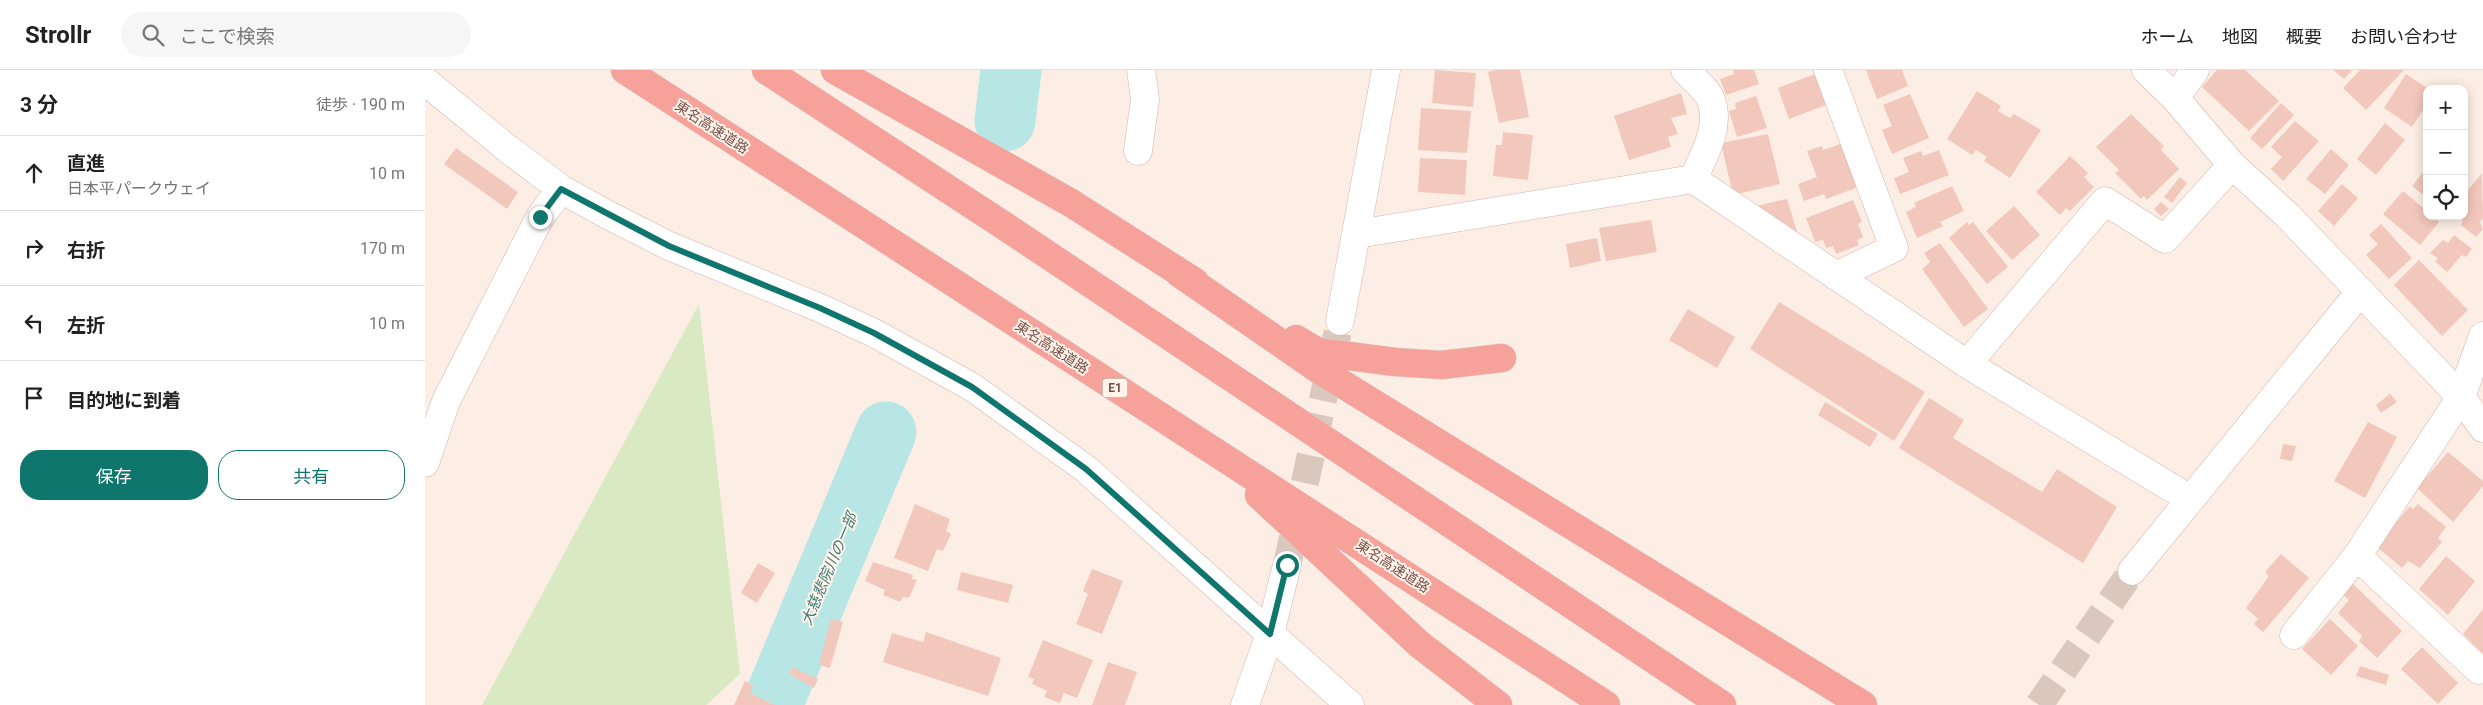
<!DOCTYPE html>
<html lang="ja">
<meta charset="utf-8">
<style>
:root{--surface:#fff;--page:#f6f6f6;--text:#222;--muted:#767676;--line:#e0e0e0;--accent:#0f766e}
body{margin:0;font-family:Roboto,"Noto Sans JP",sans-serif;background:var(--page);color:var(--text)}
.controls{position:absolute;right:15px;top:15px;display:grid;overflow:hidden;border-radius:10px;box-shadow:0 2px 12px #0003}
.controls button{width:45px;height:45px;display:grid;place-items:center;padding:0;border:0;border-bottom:1px solid var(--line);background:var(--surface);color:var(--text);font:25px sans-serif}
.stop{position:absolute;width:15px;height:15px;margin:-11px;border:4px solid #0f766e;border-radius:50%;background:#fff}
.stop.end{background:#0f766e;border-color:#fff;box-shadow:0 1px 5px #0008}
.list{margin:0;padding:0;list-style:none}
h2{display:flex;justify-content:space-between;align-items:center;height:65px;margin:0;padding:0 20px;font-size:21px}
h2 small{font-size:16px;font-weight:400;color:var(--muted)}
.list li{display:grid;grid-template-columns:32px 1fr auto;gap:15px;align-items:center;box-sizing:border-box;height:75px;padding:0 20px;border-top:1px solid var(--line)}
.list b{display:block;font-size:19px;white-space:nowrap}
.list p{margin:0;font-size:16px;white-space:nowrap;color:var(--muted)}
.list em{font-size:16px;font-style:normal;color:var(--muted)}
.actions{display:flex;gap:10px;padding:15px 20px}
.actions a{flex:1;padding:11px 0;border:1px solid var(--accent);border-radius:20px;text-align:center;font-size:18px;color:var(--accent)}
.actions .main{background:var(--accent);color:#fff}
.icon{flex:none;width:28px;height:28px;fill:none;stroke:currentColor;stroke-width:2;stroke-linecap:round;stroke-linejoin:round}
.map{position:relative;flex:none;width:2058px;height:635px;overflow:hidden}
header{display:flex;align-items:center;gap:30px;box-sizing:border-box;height:70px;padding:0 25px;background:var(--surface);border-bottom:1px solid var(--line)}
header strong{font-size:24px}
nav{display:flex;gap:28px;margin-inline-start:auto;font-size:18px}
.search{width:350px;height:45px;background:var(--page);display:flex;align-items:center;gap:12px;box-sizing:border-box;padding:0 18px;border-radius:28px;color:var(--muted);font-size:19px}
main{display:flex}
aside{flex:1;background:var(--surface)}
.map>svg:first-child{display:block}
.green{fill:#d9eac2}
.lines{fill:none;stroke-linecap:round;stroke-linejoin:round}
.river{stroke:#b8e6e4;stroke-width:61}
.building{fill:#f2c7bc}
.minor-tunnel{stroke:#dac7be;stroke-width:28;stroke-dasharray:28 14;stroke-linecap:butt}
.tertiary-tunnel{stroke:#dac7be;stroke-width:28;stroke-dasharray:28 14;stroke-linecap:butt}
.minor-casing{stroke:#d0b6ae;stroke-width:29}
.tertiary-casing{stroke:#d0b6ae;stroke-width:29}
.motorway-casing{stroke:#d8cecc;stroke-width:29}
.minor{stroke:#fff;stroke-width:28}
.tertiary{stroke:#fff;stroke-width:28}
.motorway{stroke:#f6a29b;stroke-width:28}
.route{stroke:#0f766e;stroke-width:6}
.labels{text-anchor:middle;stroke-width:4;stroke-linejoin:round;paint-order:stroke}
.shield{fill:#fff3ea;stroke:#9e827a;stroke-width:1}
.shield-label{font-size:12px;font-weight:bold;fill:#75514a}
.street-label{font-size:14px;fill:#75514a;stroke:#fff3ea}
.water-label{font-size:15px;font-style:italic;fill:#3d7a79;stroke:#fff3ea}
</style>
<header>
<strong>Strollr</strong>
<div class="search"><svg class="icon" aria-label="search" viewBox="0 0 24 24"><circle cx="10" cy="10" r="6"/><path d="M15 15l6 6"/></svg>ここで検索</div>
<nav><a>ホーム</a><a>地図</a><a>概要</a><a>お問い合わせ</a></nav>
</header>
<main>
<aside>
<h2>3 分<small>徒歩 · 190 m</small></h2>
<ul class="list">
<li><svg class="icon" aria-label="ahead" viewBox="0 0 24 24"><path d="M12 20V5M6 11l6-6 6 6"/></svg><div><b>直進</b><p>日本平パークウェイ</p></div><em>10 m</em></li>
<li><svg class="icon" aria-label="right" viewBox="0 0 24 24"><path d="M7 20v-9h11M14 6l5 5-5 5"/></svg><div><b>右折</b></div><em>170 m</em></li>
<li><svg class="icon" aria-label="left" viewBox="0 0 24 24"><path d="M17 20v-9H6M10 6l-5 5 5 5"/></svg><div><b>左折</b></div><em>10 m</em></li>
<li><svg class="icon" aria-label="arrive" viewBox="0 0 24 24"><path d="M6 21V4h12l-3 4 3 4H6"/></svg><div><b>目的地に到着</b></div></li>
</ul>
<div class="actions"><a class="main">保存</a><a>共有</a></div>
</aside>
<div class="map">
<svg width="2058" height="635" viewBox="0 0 2058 635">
<rect width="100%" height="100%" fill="#fceee4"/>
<!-- green -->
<path class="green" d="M274,234L315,604L281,635H57Z"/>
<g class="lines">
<!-- river -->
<path class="river" d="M580,51L586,0
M347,635L461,362"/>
</g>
<!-- building -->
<path class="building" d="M1010,0L1051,3L1048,37L1007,33Z
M1071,0H1095L1104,47L1074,53L1063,2Z
M1308,0H1329L1334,14L1301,25L1295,9L1309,4Z
M1441,0H1477L1483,16L1452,29Z
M1792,0H1820L1854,31L1824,61L1777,17Z
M1908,0H1927L1919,9Z
M1935,0H1979L1941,40L1918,18Z
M1390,4L1401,35L1364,49L1353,18Z
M1981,4L2002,18V34L1987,57L1959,38Z
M1552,21L1576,36L1573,41L1585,48L1589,44L1616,60L1585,108L1559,91L1562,87L1551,80L1547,85L1522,69Z
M1256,23L1262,44L1246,48L1253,64L1243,67L1246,77L1204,90L1189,46Z
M1485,24L1504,68L1467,84L1457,60L1467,56L1458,35Z
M1331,26L1342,58L1312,67L1304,41L1311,39L1310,33Z
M1856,33L1869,45L1837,79L1825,68Z
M996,38L1046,41L1042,83L993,80Z
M1706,44L1739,76L1736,80L1754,99L1722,130L1719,126L1716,129L1690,103L1694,100L1671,77Z
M1870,51L1894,71L1858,111L1846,99L1857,87L1846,77Z
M1960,53L1980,70L1951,105L1932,89Z
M1078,62L1108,65L1103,110L1068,106L1071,75H1077Z
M1343,64L1355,114L1308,125L1296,73Z
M1418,73L1431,118L1401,129L1399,124L1379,131L1373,114L1392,107L1382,81L1397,76L1398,80Z
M31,78L93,122L82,139L19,94Z
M1906,79L1924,95L1900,124L1881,109Z
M1514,80L1524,105L1475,124L1469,108L1484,102L1478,88L1496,81L1498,86Z
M1645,86L1663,103L1659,107L1669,117L1645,141L1641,138L1635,145L1611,122Z
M995,88L1042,90L1040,125L993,122Z
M2002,97V128L1987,116Z
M2057,103L2058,148L2055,152L2058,159L2051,167L2036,155L2038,151L2031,146H2039V125Z
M1755,107L1762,113L1747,133L1739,127Z
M1917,114L1933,128L1909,156L1893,141Z
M1527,116L1539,141L1515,152L1518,156L1492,168L1481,142L1491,137L1489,133Z
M1978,121L2002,141V146H2008L2014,152L1995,175L1958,144Z
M1362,129L1373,165L1323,138Z
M1428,130L1437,152L1433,154L1438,167L1432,170L1434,175L1411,184L1408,176L1401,178L1398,170L1390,172L1381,148Z
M1736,132L1744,139L1736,146L1729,139Z
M1589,136L1615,165L1587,190L1561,161Z
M1226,150L1232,182L1181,191L1174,158Z
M1542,152L1544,155L1548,152L1583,197L1562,214L1524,168Z
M1956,154L1987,188L1964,209L1941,185L1953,174L1944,165Z
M2029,165L2047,179L2041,187L2037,185L2022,202L2010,191L2013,188L2005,183L2018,170L2023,173Z
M1172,168L1176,191L1145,198L1141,174Z
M1515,173L1563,239L1539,257L1497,199L1505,192L1499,183Z
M1994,190L2043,240L2017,266L1969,215Z
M1354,232L1500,322L1469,371L1325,279Z
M1263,239L1310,267L1292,298L1244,270Z
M1965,324L1972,332L1956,343L1951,335Z
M1504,328L1539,350L1528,368L1617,422L1632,399L1692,437L1658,493L1474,378Z
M1400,332L1453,364L1445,377L1393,345Z
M1943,352L1972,367L1940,428L1909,411Z
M1858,374L1871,376L1867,391L1855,389Z
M2023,382L2058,411V416L2028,452L1992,418Z
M490,434L525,449L521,461L526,464L518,481L512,479L503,501L469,488Z
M1993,434L2021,457L2013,468L2017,472L1995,498L1983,491L1977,498L1951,476L1985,436L1988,439Z
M1856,484L1884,508L1838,562L1829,554L1833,549L1821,538L1844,506L1840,502Z
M2021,486L2050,511L2023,545L1994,519Z
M448,492L488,505L487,509L492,510L484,528L478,527L475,532L458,525L460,520L440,511Z
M333,493L350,503L332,533L316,523Z
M667,499L698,511L677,564L651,554L663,524L658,521Z
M536,502L588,515L583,533L532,520Z
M1926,512L1977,561L1952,588L1934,571L1937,566L1913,543L1924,530L1916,523Z
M2058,539V584L2038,564Z
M406,549L418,552L405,598L394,595Z
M1905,549L1933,576L1906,605L1877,579Z
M501,562L576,588L563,626L458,592L467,563L498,572Z
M618,570L668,590L652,628L639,623L635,633L619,627L622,621L607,614L609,609L603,607Z
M1997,577L2033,613L2013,634L1976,599Z
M683,592L712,602L700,635H667Z
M1935,596L1964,605L1961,615L1931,606Z
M367,597L393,609L389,618L364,604Z
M320,611L328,615L325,623L350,635H309Z"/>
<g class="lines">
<!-- minor-tunnel -->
<path class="minor-tunnel" d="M1614,635L1707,501"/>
<!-- tertiary-tunnel -->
<path class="tertiary-tunnel" d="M862,495L915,251"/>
<!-- minor casing -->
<g class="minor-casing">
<path id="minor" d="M1260,0C1267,8 1282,19 1286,30C1296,57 1279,85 1268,109
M1403,0L1469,178L1411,206
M1721,0L1750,28L1807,95L1862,145L2036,327L2058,358
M0,11L83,79L136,119L183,145L244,176L395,238L449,263L547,317L661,399L925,635
M1750,28L1770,0
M713,81L720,29L716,0
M932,164L1268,109L1542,294L1765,429
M1542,294L1680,131L1740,169L1807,95
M0,393L21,331L115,147L136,119
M1932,486L2054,600
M1707,501L1935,222
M1869,565L1932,486L2036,327L2058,266"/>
</g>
<!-- tertiary casing -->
<g class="tertiary-casing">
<path id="tertiary" d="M915,251L961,0
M820,635L845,564L862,495"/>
</g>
<!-- motorway casing -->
<g class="motorway-casing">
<path id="motorway" d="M200,0L1181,635
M341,0L581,157L1297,635
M410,0L646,133L770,212
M754,203L893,299L1438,635
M871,269L893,282L970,292L1016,295L1077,288
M834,425L994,574L1073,635"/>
</g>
<!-- minor -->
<use href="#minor" class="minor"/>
<!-- tertiary -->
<use href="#tertiary" class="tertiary"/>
<!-- motorway -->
<use href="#motorway" class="motorway"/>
</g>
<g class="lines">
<!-- route -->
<path class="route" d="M115,147L136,119L244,176L395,238L449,263L547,317L661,399L845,564L862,495"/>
</g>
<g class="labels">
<!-- shield labels -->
<rect class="shield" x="677.5" y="308.5" width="25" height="19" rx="4"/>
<g class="shield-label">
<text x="690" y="322">E1</text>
</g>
<!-- street labels -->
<g class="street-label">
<text transform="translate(287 57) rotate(33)" y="5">東名高速道路</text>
<text transform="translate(627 277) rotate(33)" y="5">東名高速道路</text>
<text transform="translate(968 496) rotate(33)" y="5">東名高速道路</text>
</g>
<!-- water labels -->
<g class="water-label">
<text transform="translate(404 499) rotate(-67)" y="5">大慈悲院川の一部</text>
</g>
</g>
</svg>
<div class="controls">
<button>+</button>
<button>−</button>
<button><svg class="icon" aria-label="locate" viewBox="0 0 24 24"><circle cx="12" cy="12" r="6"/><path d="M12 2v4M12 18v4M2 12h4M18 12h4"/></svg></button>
</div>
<div class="stop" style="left:862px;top:495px"></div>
<div class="stop end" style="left:115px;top:147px"></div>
</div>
</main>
